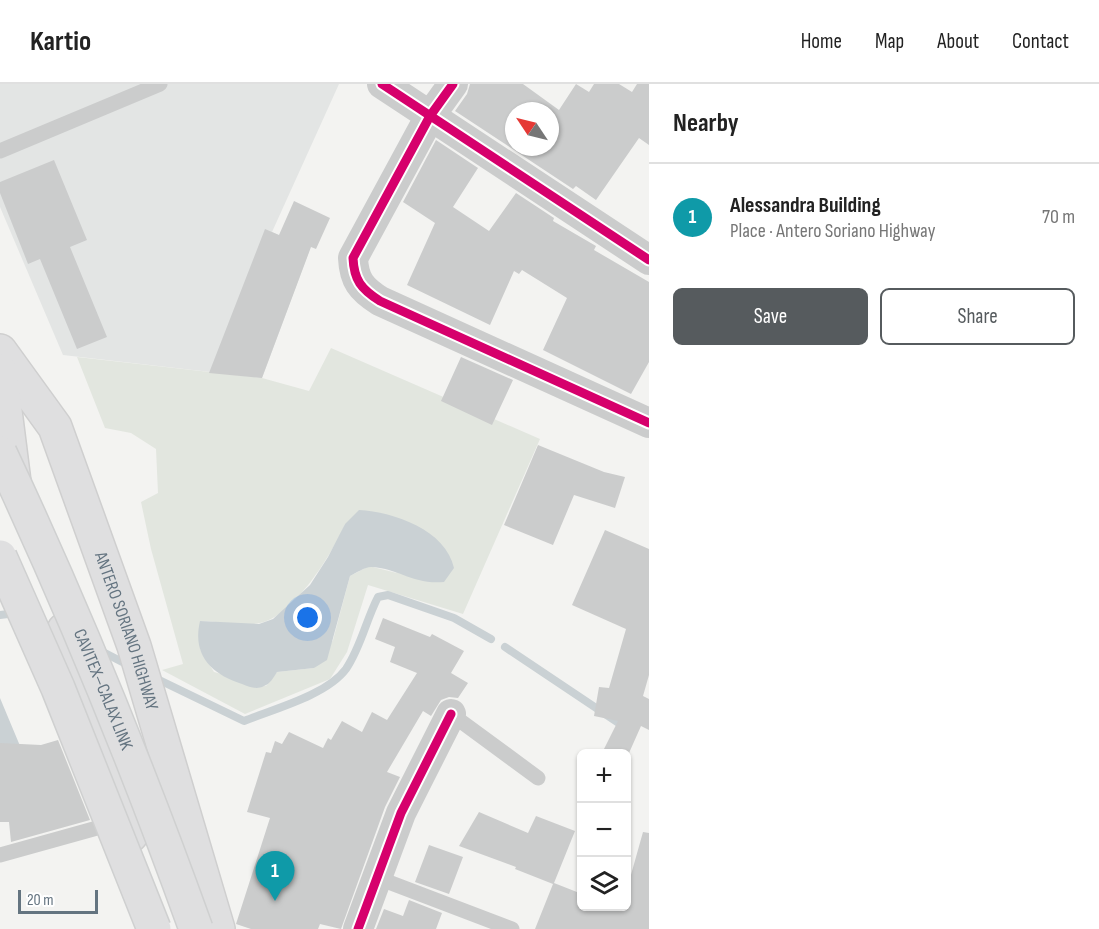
<!DOCTYPE html>
<meta charset="utf-8">
<style>
:root{--surface:#fff;--page:#f6f6f6;--text:#222;--muted:#767676;--line:#e0e0e0;--accent:#565b5e}
body{margin:0;font-family:"Sofia Sans Condensed",sans-serif;background:var(--page);color:var(--text)}
.controls{position:absolute;right:18px;bottom:18px;display:grid;overflow:hidden;border-radius:9px;box-shadow:0 2px 4px #0004}
.controls button{width:54px;height:54px;display:grid;place-items:center;padding:0;border:0;border-bottom:2px solid var(--line);background:var(--surface);color:var(--text);font:30px sans-serif}
.compass{position:absolute;left:505px;top:18px;width:54px;height:54px;border-radius:50%;background:var(--surface);box-shadow:0 2px 4px #0004;rotate:305deg}
.scale{position:absolute;left:18px;bottom:15px;width:80px;box-sizing:border-box;padding-left:6px;border:3px solid #647480;border-top:0;font-size:16px;line-height:21px;white-space:nowrap;color:#647480;-webkit-text-stroke:4px #fff;paint-order:stroke}
.you{position:absolute;left:308px;top:534px;width:21px;height:21px;margin:-15px;border:4px solid #fff;border-radius:50%;background:#1a73e8;box-shadow:0 0 0 9px #1a73e833}
.badge{display:grid;place-items:center;width:39px;height:39px;border-radius:50%;background:var(--accent);color:#fff;font-size:20px;font-weight:700}
.pin{position:absolute;translate:-50% -50px;filter:drop-shadow(0 2px 3px #0008)}
.pin::after{content:'';position:absolute;top:32px;width:21px;height:18px;background:inherit;clip-path:polygon(0 0,100% 0,50% 100%)}
.list{margin:0;padding:0;list-style:none}
h2{display:flex;justify-content:space-between;align-items:center;height:78px;margin:0;padding:0 24px;font-size:26px}
h2 small{font-size:20px;font-weight:400;color:var(--muted)}
.list li{display:grid;grid-template-columns:39px 1fr auto;gap:18px;align-items:center;box-sizing:border-box;height:108px;padding:0 24px;border-top:2px solid var(--line)}
.list b{display:block;font-size:22px;white-space:nowrap}
.list p{margin:0;font-size:20px;white-space:nowrap;color:var(--muted)}
.list em{font-size:20px;font-style:normal;color:var(--muted)}
.actions{display:flex;gap:12px;padding:18px 24px}
.actions a{flex:1;padding:14px 0;border:2px solid var(--accent);border-radius:9px;text-align:center;font-size:21px;color:var(--accent)}
.actions .main{background:var(--accent);color:#fff}
.icon{flex:none;width:33px;height:33px;fill:none;stroke:currentColor;stroke-width:2;stroke-linecap:round;stroke-linejoin:round}
.map{position:relative;flex:none;width:649px;height:845px;overflow:hidden}
header{display:flex;align-items:center;gap:36px;box-sizing:border-box;height:84px;padding:0 30px;background:var(--surface);border-bottom:2px solid var(--line)}
header strong{font-size:28px}
nav{display:flex;gap:33px;margin-inline-start:auto;font-size:21px}
main{display:flex}
aside{flex:1;background:var(--surface)}
.map>svg:first-child{display:block}
.built{fill:#e3e5e4}
.green{fill:#e2e6df;fill-rule:evenodd}
.water{fill:#cad1d4}
.lines{fill:none;stroke-linecap:round;stroke-linejoin:round}
.stream{stroke:#cad1d4;stroke-width:8}
.building{fill:#cbcccc;fill-rule:evenodd}
.primary-casing{stroke:#cfcfcf;stroke-width:36}
.service{stroke:#cbcccc;stroke-width:15}
.minor{stroke:#cbcccc;stroke-width:30}
.primary{stroke:#dfdfe0;stroke-width:33}
.motorway-bridge-casing{stroke:#cfd0d0;stroke-width:36;stroke-linecap:butt}
.motorway-bridge{stroke:#dfdfe0;stroke-width:33}
.cycleway-casing{stroke:#fff;stroke-width:13}
.cycleway{stroke:#d6006c;stroke-width:9}
.labels{text-anchor:middle;stroke-width:6;stroke-linejoin:round;paint-order:stroke}
.street-label{font-size:18px;fill:#647480;stroke:#fff}
</style>
<header>
<strong>Kartio</strong>
<nav><a>Home</a><a>Map</a><a>About</a><a>Contact</a></nav>
</header>
<main>
<div class="map">
<svg width="649" height="845" viewBox="0 0 649 845">
<rect width="100%" height="100%" fill="#f3f3f1"/>
<!-- built -->
<path class="built" d="M0,0H339L272,148L310,165L262,294L63,271L0,123Z"/>
<!-- green -->
<path class="green" d="M331,264L540,355L463,530L368,501L347,568L330,595L245,630L162,586L183,580L151,465L141,418L158,409L156,365L131,349L105,344L77,273L262,294L309,307ZM345,440L397,489L369,482L350,492L333,556L314,584L277,588L266,602L214,588L200,565V537C219,537 241,543 260,539C293,533 333,469 345,440Z"/>
<!-- water -->
<path class="water" d="M359,426C394,428 446,446 454,484L444,498C413,501 398,484 371,483C365,483 356,489 350,492L327,576L314,584L277,588C274,593 270,600 264,602C256,606 250,603 242,600C211,590 192,571 200,537L259,540L273,535L310,501L328,473L345,440Z
M0,614L28,681L0,692Z"/>
<g class="lines">
<!-- stream -->
<path class="stream" d="M0,531L16,529
M505,563L620,640L628,639
M99,566L130,582
M153,593L244,637C274,625 327,611 346,585C361,563 366,536 378,513L388,511L454,534L491,555"/>
</g>
<!-- building -->
<path class="building" d="M470,0H523L559,26L576,0L589,8L594,0H619L632,8L637,0H649V61L639,54L596,116L576,102L573,105L455,27L467,10ZM514,27H550V63H514Z
M436,56L478,84L453,123L489,147L516,109L554,134L553,137L596,162L594,166L649,198V278L631,310L543,266L567,214L522,186L519,190L514,187L490,241L407,201L435,139L403,118Z
M54,76L87,156L70,163L107,253L77,265L40,175L28,180L0,109V98Z
M294,117L330,134L316,165L311,163L262,294L209,289L265,145L279,151Z
M461,273L513,296L492,341L441,317Z
M538,361L604,388L625,393L615,424L574,411L553,461L504,441Z
M605,446L649,465V591L643,612L649,615V646L641,642L629,669H602L618,637L594,632L599,603L609,604L626,545L572,521Z
M383,534L430,553L432,550L464,567L451,589L468,599L458,614L449,613L441,616L431,632L423,627L387,688L400,693L385,723L341,845L320,840L318,845H251L236,840L270,734L247,728L266,668L271,669L275,657L282,660L289,648L323,664L328,654L331,656L342,637L362,648L372,628L387,636L417,589L390,578L395,563L375,555Z
M58,656L90,736L11,758L9,738H0V659L41,661Z
M479,728L528,749L536,732L575,747L554,799L582,810V822H627V805L643,748L649,749V845H535L553,800L515,785L516,783L459,762Z
M429,761L463,773L449,810L415,798Z
M409,816L442,829L436,845H376L384,825L403,832Z"/>
<g class="lines">
<!-- primary casing -->
<g class="primary-casing">
<g id="primary">
<path id="s1" d="M0,267L55,343L134,562L218,845"/>
<path d="M0,287L14,398"/>
<path d="M64,546L131,751"/>
</g>
</g>
<!-- service -->
<path class="service" d="M0,67L160,0
M451,630L538,694
M0,771L115,739
M378,794L512,845"/>
<!-- minor -->
<path class="minor" d="M382,0L649,176
M453,0L430,32L353,174C354,196 361,205 380,217L649,339
M358,845L401,729L451,630"/>
<!-- primary -->
<use href="#primary" class="primary"/>
<!-- motorway-bridge casing -->
<g class="motorway-bridge-casing">
<g id="motorway-bridge">
<path id="s2" d="M0,369C73,524 138,684 196,845"/>
<path d="M0,473L58,604L154,845"/>
</g>
</g>
<!-- motorway-bridge -->
<use href="#motorway-bridge" class="motorway-bridge"/>
<!-- cycleway casing -->
<g class="cycleway-casing">
<path id="cycleway" d="M382,0L649,176
M453,0L430,32L353,174C354,196 361,205 380,217L649,339
M358,845L401,729L451,630"/>
</g>
<!-- cycleway -->
<use href="#cycleway" class="cycleway"/>
</g>
<g class="labels">
<!-- street labels -->
<g class="street-label">
<text dy="6" stroke="none"><textPath href="#s1" startOffset="310">ANTERO SORIANO HIGHWAY</textPath></text>
<text dy="6" stroke="none"><textPath href="#s2" startOffset="258">CAVITEX–CALAX LINK</textPath></text>
</g>
</g>
</svg>
<div class="controls">
<button>+</button>
<button>−</button>
<button><svg class="icon" aria-label="layers" viewBox="0 0 24 24"><path d="M12 4l9 5-9 5-9-5zM3 14l9 5 9-5"/></svg></button>
</div>
<svg class="compass" viewBox="-18 -18 36 36"><path d="M0-13l5 13h-10z" fill="#e53935"/><path d="M0 13l5-13h-10z" fill="#767676"/></svg>
<div class="scale">20 m</div>
<div class="you"></div>
<div class="pin badge" style="left:275px;top:817px;background:#0f9aa8">1</div>
</div>
<aside>
<h2>Nearby<small></small></h2>
<ul class="list">
<li><span class="badge" style="background:#0f9aa8">1</span><div><b>Alessandra Building</b><p>Place · Antero Soriano Highway</p></div><em>70 m</em></li>
</ul>
<div class="actions"><a class="main">Save</a><a>Share</a></div>
</aside>
</main>
